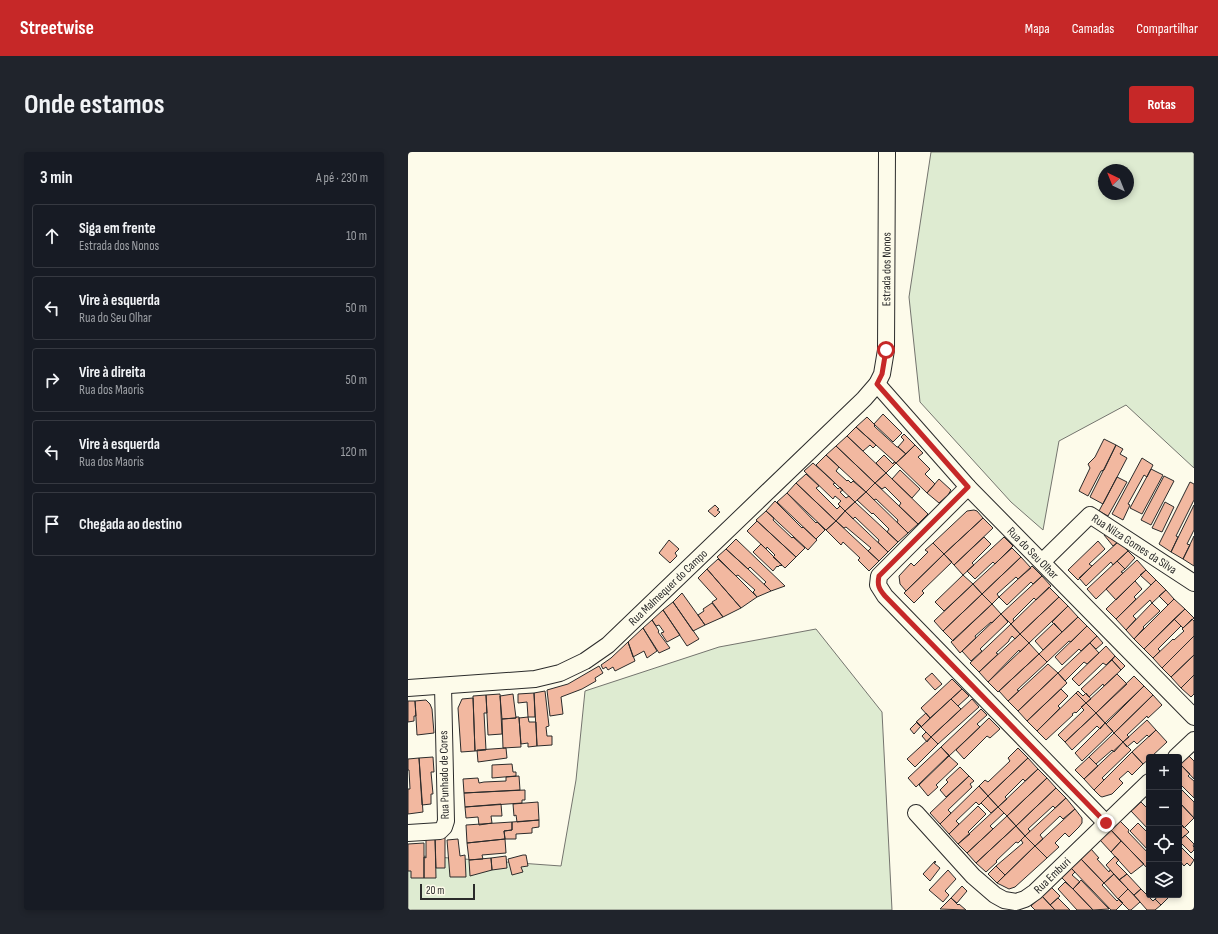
<!DOCTYPE html>
<html lang="pt">
<meta charset="utf-8">
<style>
:root{--surface:#171b24;--page:#20242c;--text:#f1f3f6;--muted:#9ea1a6;--line:#363941;--accent:#c62828}
body{margin:0;font-family:"Sofia Sans Condensed",sans-serif;background:var(--page);color:var(--text)}
.controls{position:absolute;right:12px;bottom:12px;display:grid;overflow:hidden;border-radius:4px;box-shadow:0 2px 6px #0003}
.controls button{width:36px;height:36px;display:grid;place-items:center;padding:0;border:0;border-bottom:1px solid var(--line);background:var(--surface);color:var(--text);font:20px sans-serif}
.compass{position:absolute;left:690px;top:12px;width:36px;height:36px;border-radius:50%;background:var(--surface);box-shadow:0 2px 6px #0003;rotate:317deg}
.scale{position:absolute;left:12px;bottom:10px;width:55px;box-sizing:border-box;padding-left:4px;border:2px solid #2b2b2b;border-top:0;font-size:11px;line-height:14px;white-space:nowrap;color:#2b2b2b;-webkit-text-stroke:3px #fdfbea;paint-order:stroke}
.stop{position:absolute;width:12px;height:12px;margin:-9px;border:3px solid #c62828;border-radius:50%;background:#fff}
.stop.end{background:#c62828;border-color:#fff;box-shadow:0 1px 4px #0008}
.list{margin:0;padding:0;list-style:none}
h2{display:flex;justify-content:space-between;align-items:center;height:52px;margin:0;padding:0 16px;font-size:17px}
h2 small{font-size:13px;font-weight:400;color:var(--muted)}
.list li{display:grid;grid-template-columns:26px 1fr auto;gap:12px;align-items:center;box-sizing:border-box;height:64px;margin:0 8px 8px;padding:0 8px;border:1px solid var(--line);border-radius:4px}
.list b{display:block;font-size:15px;white-space:nowrap}
.list p{margin:0;font-size:13px;white-space:nowrap;color:var(--muted)}
.list em{font-size:13px;font-style:normal;color:var(--muted)}
.icon{flex:none;width:22px;height:22px;fill:none;stroke:currentColor;stroke-width:2;stroke-linecap:round;stroke-linejoin:round}
.map{position:relative;flex:none;width:786px;height:758px;overflow:hidden;border-radius:4px}
header{display:flex;align-items:center;gap:24px;box-sizing:border-box;height:56px;padding:0 20px;background:var(--accent);color:#fff}
header strong{font-size:19px}
nav{display:flex;gap:22px;margin-inline-start:auto;font-size:14px}
.intro{display:flex;align-items:center;justify-content:space-between;box-sizing:border-box;height:96px;padding:0 24px}
h1{margin:0;font-size:28px}
.button{padding:10px 18px;border-radius:4px;background:var(--accent);color:#fff;font-size:14px;font-weight:700}
main{display:flex;gap:24px;padding:0 24px}
aside{flex:1;background:var(--surface);border-radius:4px;box-shadow:0 2px 6px #0003}
.map>svg:first-child{display:block}
.green{fill:#deebd1;stroke:#74746e;fill-rule:evenodd}
.building{fill:#f2b8a0;stroke:#2b2b2b}
.lines{fill:none;stroke-linecap:round;stroke-linejoin:round}
.street-casing{stroke:#2b2b2b;stroke-width:18}
.street{stroke:#fdfbea;stroke-width:16}
.route{stroke:#c62828;stroke-width:5}
.labels{text-anchor:middle;stroke-width:3;stroke-linejoin:round;paint-order:stroke}
.street-label{font-size:12px;fill:#2b2b2b;stroke:#fdfbea}
</style>
<header>
<strong>Streetwise</strong>
<nav><a>Mapa</a><a>Camadas</a><a>Compartilhar</a></nav>
</header>
<div class="intro"><h1>Onde estamos</h1><a class="button">Rotas</a></div>
<main>
<aside>
<h2>3 min<small>A pé · 230 m</small></h2>
<ul class="list">
<li><svg class="icon" aria-label="ahead" viewBox="0 0 24 24"><path d="M12 20V5M6 11l6-6 6 6"/></svg><div><b>Siga em frente</b><p>Estrada dos Nonos</p></div><em>10 m</em></li>
<li><svg class="icon" aria-label="left" viewBox="0 0 24 24"><path d="M17 20v-9H6M10 6l-5 5 5 5"/></svg><div><b>Vire à esquerda</b><p>Rua do Seu Olhar</p></div><em>50 m</em></li>
<li><svg class="icon" aria-label="right" viewBox="0 0 24 24"><path d="M7 20v-9h11M14 6l5 5-5 5"/></svg><div><b>Vire à direita</b><p>Rua dos Maoris</p></div><em>50 m</em></li>
<li><svg class="icon" aria-label="left" viewBox="0 0 24 24"><path d="M17 20v-9H6M10 6l-5 5 5 5"/></svg><div><b>Vire à esquerda</b><p>Rua dos Maoris</p></div><em>120 m</em></li>
<li><svg class="icon" aria-label="arrive" viewBox="0 0 24 24"><path d="M6 21V4h12l-3 4 3 4H6"/></svg><div><b>Chegada ao destino</b></div></li>
</ul>
</aside>
<div class="map">
<svg width="786" height="758" viewBox="0 0 786 758">
<rect width="100%" height="100%" fill="#fdfbea"/>
<!-- green -->
<path class="green" d="M523,0H786V316L718,253L651,289L635,378L603,350L512,250L501,145ZM696,18H720V42H696Z
M408,477L474,560L484,758H0V703L153,714L168,628L177,539L311,495Z"/>
<!-- building -->
<path class="building" d="M475,262L494,281L485,290L466,272Z
M459,265L467,273L466,274L489,295H490L498,302L488,311L448,275Z
M448,275L468,293L465,296L462,293L455,299L439,284Z
M496,282L507,293L498,302L490,295L496,288L493,285Z
M439,284L478,321L467,331L428,294Z
M696,287L708,293L696,318L693,319L680,344L671,339L682,316L680,312L687,305Z
M507,293L515,301L510,305L522,317L517,322L527,332L519,341L488,311Z
M708,293L715,297L712,302L719,306L695,352L682,345Z
M428,294L467,331L458,340L418,303Z
M418,303L431,315L428,319L439,329L440,328L443,331L445,329L458,340L447,350L408,313Z
M476,303L485,312L486,310L488,311L478,321L468,311Z
M734,306L745,313L739,325L736,323L720,352L722,353L715,368L704,362Z
M405,311L427,331L425,332L430,337L432,335L435,338L432,340L438,346L441,344L447,350L437,359L430,352L433,349L427,344L425,347L396,319Z
M743,317L755,323L734,362L722,356Z
M492,318L512,337L504,346L484,327Z
M478,321L520,362L510,372L491,354L493,351L477,335L474,337L467,331Z
M398,322L411,334L408,336L429,357L432,354L437,359L428,369L388,331Z
M756,324L766,329L743,373L733,368Z
M709,325L719,330L700,364L691,359Z
M531,327L543,338L540,343L531,351L519,341Z
M782,330L786,332V348L768,384L770,385L763,400L751,392Z
M388,331L428,369L418,378L379,341Z
M467,331L510,372L500,381L489,370L490,368L468,347L466,348L458,340Z
M458,340L500,381L490,390L479,380L481,377L465,361L464,362L449,348Z
M379,341L408,371L409,370L417,378L408,387L369,350Z
M367,349L394,376L395,375L409,388L400,398L358,359Z
M447,350L490,390L480,400L470,390L471,388L447,365L445,367L437,359Z
M757,350L766,355L754,380L744,376Z
M307,353L311,357L309,358L312,360L307,365L300,359Z
M786,353V378L779,392L782,393L775,407L763,400Z
M566,358L569,359L575,366L536,402L525,391L559,359Z
M358,359L366,366L365,368L384,386L385,385L397,396L388,405L348,368Z
M437,359L480,400L471,409L460,399L463,396L438,375L436,376L428,369Z
M575,366L585,376L546,413L536,402Z
M349,369L388,405L377,416L365,405L367,403L359,395L358,397L339,379Z
M428,369L471,409L461,419L450,408L452,406L435,390L433,393L418,378Z
M700,379L711,389L705,394L696,383Z
M786,384V414L775,407Z
M576,385L583,392L564,411L566,413L555,423L546,413Z
M596,385L605,394L587,412L585,410L567,427L559,419Z
M328,387L329,388L377,434L363,439L356,432L358,430L342,415L340,417L318,397Z
M261,388L271,397L267,401L269,404L262,411L251,401Z
M690,389L697,397L681,412L684,414L670,428L660,418Z
M711,389L720,399L705,413L703,410L678,434L671,426Z
M525,391L536,402L498,439L492,432L491,424L503,411L506,414L520,400L517,398Z
M353,392L374,413L373,414L372,413L370,415L369,414L365,419L345,400Z
M604,396L613,405L574,442L565,432Z
M318,397L340,417L363,439L349,445L345,440L347,438L330,423L328,424L309,405Z
M720,399L727,406L717,417L709,409Z
M536,402L544,410L514,439L516,441L506,451L496,441Z
M613,405L623,416L610,427L608,425L589,442L591,445L584,452L574,442Z
M310,407L328,424L349,445L333,456L299,417Z
M729,408L738,418L708,448L698,437Z
M709,409L717,417L713,420L715,421L688,447L679,437Z
M624,414L634,424L625,432L623,430L599,453L591,445Z
M299,417L312,432L333,456L315,465L304,450L309,447L290,426Z
M738,418L748,428L743,433L732,423Z
M555,423L565,432L536,459L527,450Z
M634,424L643,434L628,448L626,446L605,467L606,469L603,472L593,462Z
M748,428L758,438L744,451L742,448L725,464L728,467L718,478L708,467Z
M727,429L734,437L726,445L728,447L708,467L698,457Z
M565,432L574,442L535,479L526,469Z
M641,435L651,445L612,482L603,472Z
M758,438L766,447L760,453L751,444Z
M274,441L297,473L285,479L265,450Z
M574,442L584,452L545,489L535,479Z
M651,445L660,454L621,491L612,482Z
M766,447L777,457L736,497L726,487Z
M265,450L291,487L279,494L255,458Z
M304,451L315,465L297,473L290,463L296,459L295,457Z
M744,451L752,459L735,475L736,476L726,487L718,478Z
M584,452L593,462L584,471L583,470L567,484L568,486L552,501L543,490Z
M660,454L670,465L654,480L644,470Z
M777,457L786,466L775,476L766,467Z
M255,458L272,483L259,490L253,481L256,480L251,473L248,474L244,468Z
M593,462L600,470L572,497L574,499L563,509L554,499Z
M670,465L679,474L663,490L661,489L639,510L631,502Z
M766,467L773,474L750,497L752,499L745,506L736,497Z
M784,467L786,469V484L754,516L745,506L765,487L766,488L776,479L774,477Z
M244,468L251,479L250,480L262,496L251,501L235,476Z
M646,471L654,480L635,498L627,489Z
M603,472L612,482L607,487L604,484L601,488V489L588,501L590,502L571,520L562,511Z
M679,474L689,484L673,499L671,497L654,513L647,505Z
M235,476L249,499L239,506L236,499L225,505L220,490Z
M612,482L621,491L612,500L611,498L580,530L571,520Z
M689,484L695,491L688,497L682,491Z
M786,484V503L763,525L754,516Z
M220,490L227,509L207,519L205,515L200,518L198,515L195,517L193,513L203,506Z
M621,491L631,502L590,540L580,530Z
M682,491L691,501L679,512L676,510L657,529L650,521Z
M698,494L707,504L698,513L695,511L671,534L664,527Z
M631,502L639,510L609,538L611,539L600,549L591,539Z
M786,503V523L773,536L763,525Z
M707,504L717,514L713,518L704,508Z
M704,508L713,518L696,534L695,532L681,545L673,537Z
M640,512L650,521L610,559L600,549Z
M191,514L195,521L187,526L188,529L174,537L153,545L155,562L142,564L139,538L160,532Z
M524,521L534,532L527,538L517,527Z
M650,521L659,531L619,569L610,559Z
M709,522L719,532L688,561L678,551Z
M786,523V542L783,545L773,536Z
M726,524L736,534L697,571L688,561Z
M544,527L554,537L522,566L513,556Z
M736,534L745,543L706,581L698,572Z
M554,537L561,544L550,554L543,547Z
M653,537L660,544L650,554L652,556L629,579L619,569Z
M137,539L141,574L138,575L139,584H144V593L129,594L126,541Z
M670,539L675,544L678,541L683,547L678,551L668,541Z
M126,541L127,565H120L119,550L110,551V542Z
M668,541L678,551L668,561L667,560L664,562L665,563L638,588L629,579Z
M92,542L94,582L80,583L78,543Z
M105,542L108,566L94,567L92,544Z
M78,543L79,561H76L78,598L67,599L65,544Z
M745,543L754,553L740,566L739,564L719,583L721,585L715,590L706,581Z
M65,546L67,599L53,600L50,556L54,547Z
M543,547L553,557L523,585L513,575Z
M564,547L571,555L530,592L523,585Z
M18,548L22,552L24,557L26,581L9,583L7,549Z
M0,549H7L8,564H6V569L0,570Z
M678,551L688,561L657,590L650,583L676,558L673,555Z
M573,557L579,563L569,572L572,575L541,604L533,595Z
M518,561L522,566L513,575L508,570Z
M688,561L697,571L692,577L689,574L664,598L657,590Z
M108,565H111L113,595L95,596L94,567L108,566Z
M120,565L121,570H128L129,594L120,595V591L113,592L111,566Z
M581,566L592,577L582,586L579,584L556,607L548,598Z
M739,568L748,578L741,585L739,583L729,592L726,589L719,595L715,590Z
M509,570L513,574L506,582L502,577Z
M697,571L705,579L674,609L667,601Z
M748,578L759,590L743,605H741V607L735,612L724,600Z
M518,580L523,585L519,590L514,584Z
M706,581L715,590L706,600L704,598L688,612L681,605Z
M523,585L530,592L507,615L499,607Z
M715,590L723,598L694,626L696,628L686,638L676,627Z
M533,595L541,603L508,635L500,626Z
M98,596L99,606L70,610L69,598Z
M610,596L620,606L580,644L571,634L577,628L580,630L602,609L600,606Z
M724,600L735,612L724,623L720,619L711,627L715,631L704,642L694,645L692,644L686,638Z
M541,604L550,612L528,633L530,635L520,644L511,633Z
M781,604L786,609V627L772,612Z
M25,605L26,620H23L25,642H23V652L14,653L11,606Z
M681,605L690,614L676,627L667,618Z
M11,606L15,660L0,662V637H2L1,618H0V607Z
M620,606L630,617L617,629L615,627L597,645L599,647L590,655L580,644Z
M104,612L105,620H108V624L84,626V613Z
M772,612L782,622L780,624L786,629V646L771,631V613Z
M552,615L561,624L538,645L532,638L540,630L538,628Z
M630,617L639,626L599,664L590,655Z
M111,624L112,638L56,641L55,627L70,626L71,631L76,630L98,629V625Z
M561,624L566,629L562,632L564,635L540,658L543,661L532,672L522,661Z
M639,626L648,636L608,674L599,664Z
M771,631L774,634L772,636L786,650V666L771,650Z
M571,634L580,644L571,653L568,650L548,669L551,672L541,682L532,672Z
M648,636L658,646L647,656L645,654L620,677L622,679L617,684L608,674Z
M117,638V648H114V651L57,655L56,641Z
M580,644L590,655L583,661L573,651Z
M658,646L667,657L655,667L652,664L632,683L635,687L627,694L617,684Z
M130,650L131,668L109,670L108,663L106,664L105,652Z
M733,650L741,658L740,661L741,662V678L723,659Z
M771,650L786,666L776,676L771,670Z
M93,652L94,664H83L84,671L71,673L70,665L58,666L57,655Z
M570,654L578,662L560,680L562,682L550,692L541,682Z
M590,655L596,661L582,674L585,677L559,701L550,692Z
M667,657L674,666V671L671,675L661,685L657,681L647,691L651,695L639,706L627,694Z
M599,664L608,674L568,711L559,701Z
M131,668V675L124,676V681L108,682V687H97L96,679L104,678V670Z
M712,669L721,678L720,680L741,702V718L703,678Z
M104,670V678L96,679L97,687L59,691L58,673Z
M771,670L781,680L771,689Z
M730,671L741,682V699L722,679Z
M608,674L617,684L610,691L608,690L588,709L589,710L578,720L568,711Z
M703,678L713,689L703,700L692,688Z
M777,683L786,692L785,694L786,695V698L783,701L771,689Z
M37,684V716H28L27,685Z
M617,684L627,694L597,723L588,714L615,691L613,688Z
M18,685H27L28,726H16V705L18,706Z
M50,687L52,704L57,703L58,725H42L39,688Z
M97,687L98,701L74,703L75,707L61,708L59,691Z
M713,689L736,712L723,722L703,700Z
M16,691V726H3V719H0V692Z
M771,693L786,708L782,714L779,711L776,714L771,708Z
M627,694L639,706L607,735L601,737L589,731Z
M683,697L691,706L689,707L701,720L702,718L706,722L696,731L673,707Z
M115,703H118L120,714L113,715L115,720L104,723L100,707Z
M98,704L99,716L84,718L83,706Z
M707,704L711,708L708,711L719,722L711,728L698,713Z
M83,706L84,718L62,724L61,708Z
M673,707L696,731L694,733L709,749L711,747L715,751L708,758H703L663,716Z
M527,709L528,710L526,711L532,716L522,729L515,722Z
M588,714L597,723L589,731L580,722Z
M663,716L667,720L664,723L672,730L665,737L653,725Z
M540,718L548,727L537,739L541,743L535,750L521,738Z
M706,722L720,737L710,747L696,731Z
M719,722L733,737L726,743L711,728Z
M673,728L701,757L685,758L665,737Z
M657,730L665,737L685,758H669L650,737Z
M554,734L559,739L549,751L543,746Z
M643,735L652,744L642,753L634,744Z
M720,737L732,750L723,758H721L710,747Z
M733,737L745,749L747,747L753,753L747,758H739L726,743Z
M752,743H763L753,753L747,747Z
M634,744L647,758H627L623,754Z
M543,746L550,753L551,752L558,758L532,757Z
M650,746L662,758H647L642,753Z"/>
<g class="lines">
<!-- street casing -->
<g class="street-casing">
<g id="street">
<path id="s1" d="M469,232L560,335L786,565"/>
<path d="M560,335L471,424L470,433L477,444L698,671"/>
<path id="s2" d="M634,410L682,363L786,431"/>
<path id="s3" d="M0,536L127,527L152,521L177,509L200,493L456,247L469,232L474,222L478,198L479,0"/>
<path d="M768,605L786,588"/>
<path id="s4" d="M508,661L565,724L587,743L596,748L608,750L617,747L627,740L741,630"/>
<path d="M0,681L32,679L36,675L38,669L35,534"/>
</g>
</g>
<!-- street -->
<use href="#street" class="street"/>
</g>
<g class="lines">
<!-- route -->
<path class="route" d="M478,198L474,222L469,232L560,335L471,424C469,433 471,437 477,444L698,671"/>
</g>
<g class="labels">
<!-- street labels -->
<g class="street-label">
<text dy="4" stroke="none"><textPath href="#s3" startOffset="700">Estrada dos Nonos</textPath></text>
<text dy="4" stroke="none"><textPath href="#s2" startOffset="120">Rua Nilza Gomes da Silva</textPath></text>
<text dy="4" stroke="none"><textPath href="#s1" startOffset="230">Rua do Seu Olhar</textPath></text>
<text dy="4" stroke="none"><textPath href="#s3" startOffset="292">Rua Malmequer do Campo</textPath></text>
<text transform="translate(36 623) rotate(-91)" y="4">Rua Punhado de Cores</text>
<text dy="4" stroke="none"><textPath href="#s4" startOffset="182">Rua Emburi</textPath></text>
</g>
</g>
</svg>
<div class="controls">
<button>+</button>
<button>−</button>
<button><svg class="icon" aria-label="locate" viewBox="0 0 24 24"><circle cx="12" cy="12" r="6"/><path d="M12 2v4M12 18v4M2 12h4M18 12h4"/></svg></button>
<button><svg class="icon" aria-label="layers" viewBox="0 0 24 24"><path d="M12 4l9 5-9 5-9-5zM3 14l9 5 9-5"/></svg></button>
</div>
<svg class="compass" viewBox="-18 -18 36 36"><path d="M0-13l5 13h-10z" fill="#e53935"/><path d="M0 13l5-13h-10z" fill="#9ea1a6"/></svg>
<div class="scale">20 m</div>
<div class="stop" style="left:478px;top:198px"></div>
<div class="stop end" style="left:698px;top:671px"></div>
</div>
</main>
